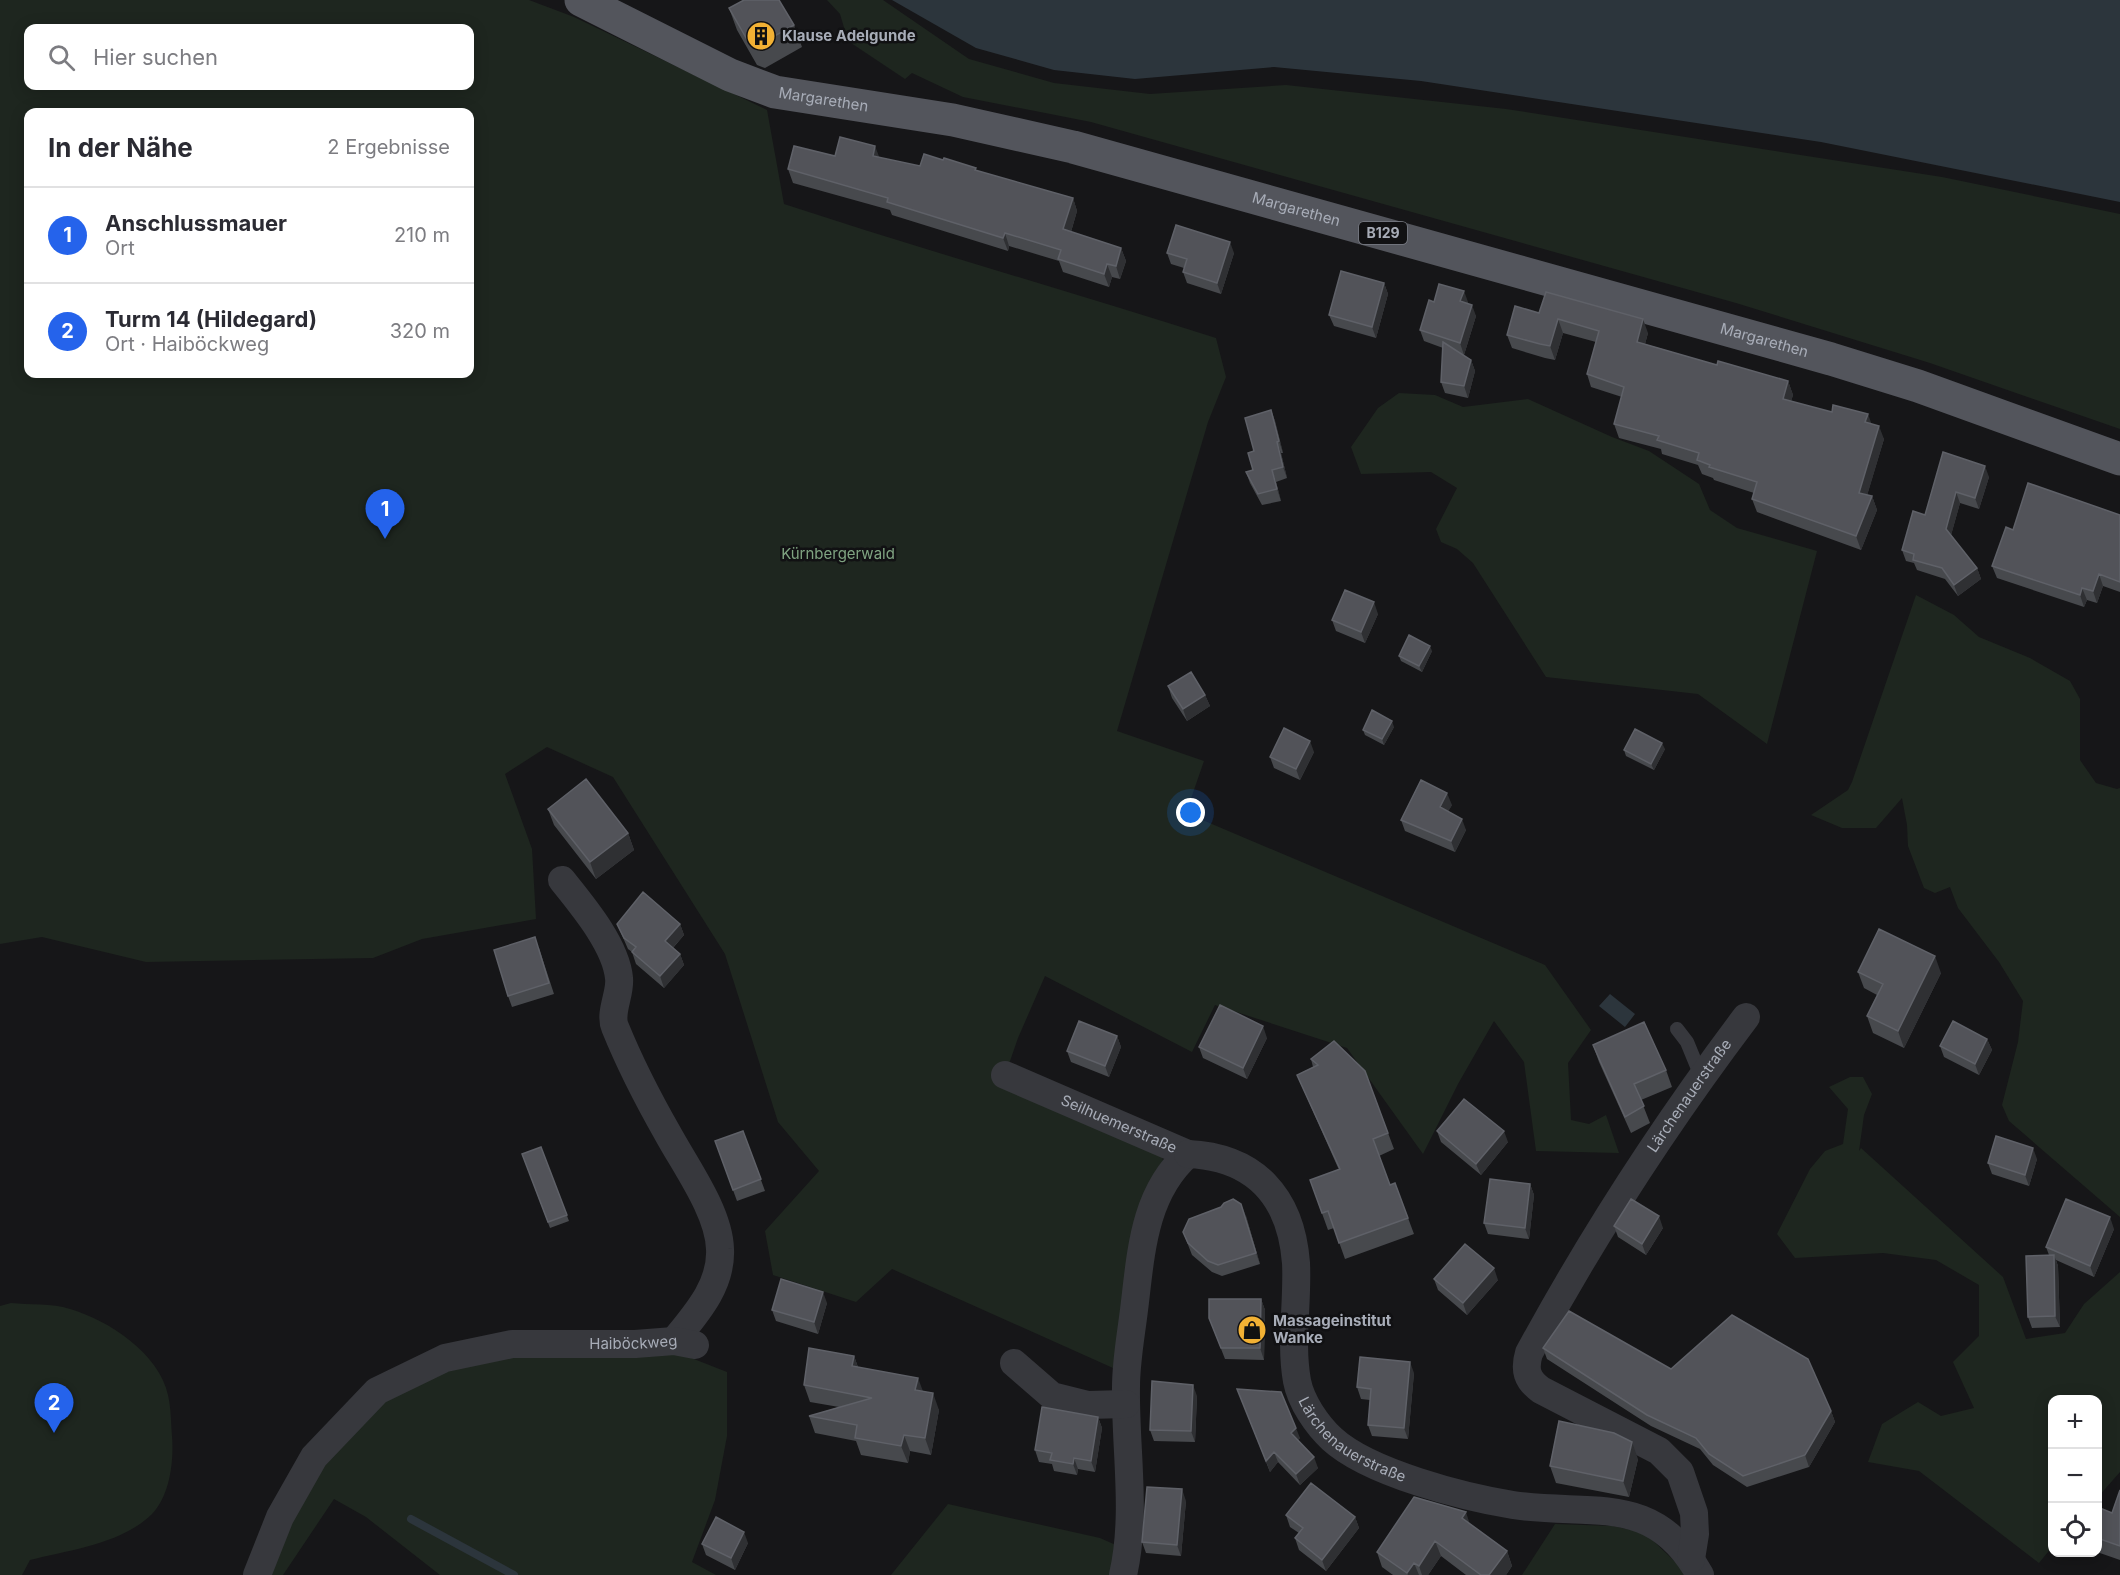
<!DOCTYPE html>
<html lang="de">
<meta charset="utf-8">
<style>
:root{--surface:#fff;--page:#f2f2f3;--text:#2b2b33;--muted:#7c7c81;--line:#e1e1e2;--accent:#2563eb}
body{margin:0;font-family:Inter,sans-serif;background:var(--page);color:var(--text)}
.controls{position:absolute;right:18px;bottom:18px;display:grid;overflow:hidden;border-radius:12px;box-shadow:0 3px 15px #0003}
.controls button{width:54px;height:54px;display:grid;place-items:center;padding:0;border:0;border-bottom:2px solid var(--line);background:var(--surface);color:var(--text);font:30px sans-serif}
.you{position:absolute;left:1191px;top:813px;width:21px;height:21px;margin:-15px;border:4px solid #fff;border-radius:50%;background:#1a73e8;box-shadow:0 0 0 9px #1a73e833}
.badge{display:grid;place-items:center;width:39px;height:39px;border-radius:50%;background:var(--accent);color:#fff;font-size:20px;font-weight:700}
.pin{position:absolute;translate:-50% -50px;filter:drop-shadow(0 2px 3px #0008)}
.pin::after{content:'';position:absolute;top:32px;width:21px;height:18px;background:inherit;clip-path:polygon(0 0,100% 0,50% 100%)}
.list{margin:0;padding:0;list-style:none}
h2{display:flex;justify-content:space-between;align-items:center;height:78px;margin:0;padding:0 24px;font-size:26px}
h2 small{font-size:20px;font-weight:400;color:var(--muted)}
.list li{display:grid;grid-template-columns:39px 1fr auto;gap:18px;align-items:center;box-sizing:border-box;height:96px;padding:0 24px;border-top:2px solid var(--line)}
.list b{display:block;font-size:22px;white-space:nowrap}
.list p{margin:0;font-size:20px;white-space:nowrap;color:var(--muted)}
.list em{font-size:20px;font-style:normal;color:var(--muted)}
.icon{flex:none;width:33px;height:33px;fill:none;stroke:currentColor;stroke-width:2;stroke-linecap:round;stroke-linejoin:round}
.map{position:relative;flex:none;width:2120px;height:1575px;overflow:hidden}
.search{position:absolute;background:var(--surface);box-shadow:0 3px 15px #0003;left:24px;top:24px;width:450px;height:66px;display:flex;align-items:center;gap:15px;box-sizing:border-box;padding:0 21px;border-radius:12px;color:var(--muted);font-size:22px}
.panel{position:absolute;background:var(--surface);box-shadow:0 3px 15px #0003;left:24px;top:108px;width:450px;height:270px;border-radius:12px}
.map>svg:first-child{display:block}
.green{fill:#1e261f;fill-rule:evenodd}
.water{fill:#2c353c}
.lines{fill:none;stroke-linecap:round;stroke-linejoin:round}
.stream{stroke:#2c353c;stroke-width:8}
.service{stroke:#37383d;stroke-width:14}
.minor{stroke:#37383d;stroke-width:28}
.primary{stroke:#53555c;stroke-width:33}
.wall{fill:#47494d}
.shaded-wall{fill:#2f3033}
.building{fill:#525359;stroke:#5f6168;stroke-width:1.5}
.labels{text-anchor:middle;stroke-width:5;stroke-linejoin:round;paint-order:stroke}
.shield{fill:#111113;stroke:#7b7e86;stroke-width:1.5}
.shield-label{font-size:14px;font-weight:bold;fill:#a8adb8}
.poi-label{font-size:15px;font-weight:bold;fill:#a8adb8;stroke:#111113;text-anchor:start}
.street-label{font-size:15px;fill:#a8adb8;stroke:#111113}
.park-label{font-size:15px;fill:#7fa381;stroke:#111113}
</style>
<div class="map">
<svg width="2120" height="1575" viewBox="0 0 2120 1575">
<rect width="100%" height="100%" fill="#161618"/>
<!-- green -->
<path class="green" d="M0,0H529L574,17L767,110L784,204C927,251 1072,292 1216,338L1226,377L1208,422L1117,731L1204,761L1186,813L1545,965L1591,1030L1568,1063L1571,1120L1589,1124L1606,1115L1619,1153L1536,1151L1524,1062L1494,1021L1458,1084L1423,1154L1347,1048L1215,1005L1192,1052L1045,976L1018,1038L1001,1087L1162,1154L1163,1161L1113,1368L892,1269L856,1302L773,1275L765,1231L819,1171L778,1122L725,954L613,777L547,747L505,774L532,849L536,919L422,939L373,958L146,962L42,937L0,944ZM28,28H470V86H28ZM28,112H470V374H28Z
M827,0H883L969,59L1054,83L1150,94L1286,85L1506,109L1942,177L2120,214V429L1930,363L1736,303L1091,122L963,97L912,73L905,79L848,41L840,14Z
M1399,393L1435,395L1463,407L1528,399L1612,437L1649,451L1699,484L1710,510L1737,528L1817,551L1767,744L1698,694L1546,677L1473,563L1457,549L1441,542L1436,529L1457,488L1431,472L1361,474L1351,447L1378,408Z
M1916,595L1954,615L1979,637L2030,658L2070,681L2080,699V760L2096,783L2117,789L2120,788V1217L2009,1121L2002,1105L2018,1042L2023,1001L1999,962L1958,908L1950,887L1935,893L1924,888L1908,846L1907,825L1902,798L1876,828H1842L1811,815L1848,790L1852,782Z
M1850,1077H1863L1872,1094L1864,1115L1859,1151L1861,1148L2003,1277L2026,1339L2065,1333L2084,1304L2120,1272V1472L2098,1497V1400H2052V1547L2039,1563L1919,1471L1868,1462L1882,1424L1918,1402L1941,1416L1974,1408L1953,1362L1979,1336V1285L1936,1260L1883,1253L1795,1258L1777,1234L1810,1169L1825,1151L1843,1144L1848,1109L1829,1087Z
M11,1303C29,1305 52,1303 70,1309C108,1320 159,1353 168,1395C171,1408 171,1423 172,1436C174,1461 170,1495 152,1514C122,1544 69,1550 30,1560L22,1575H0V1306Z
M671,1350L727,1372V1436L715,1500L692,1562L716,1575H440L366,1517L334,1499L283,1575H264L300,1493L375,1403L473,1357Z
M948,1504L1100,1538L1118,1546L1117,1575H891Z
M1555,1524L1613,1526L1645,1533L1689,1575H1522Z"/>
<!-- water -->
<path class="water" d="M892,0H2120V202L1821,142L1421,81L1274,67L1135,79L1054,70L976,48Z
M1610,994L1635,1014L1625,1027L1599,1006Z"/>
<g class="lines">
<!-- stream -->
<path class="stream" d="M411,1519L514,1575"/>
<!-- service -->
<path class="service" d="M1677,1029L1687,1042L1701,1076"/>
<!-- minor -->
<g class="minor">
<path d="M562,880C582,905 616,945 619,978C621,993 609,1013 615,1027C630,1064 648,1099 668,1134C686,1167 719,1212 720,1249C722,1286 695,1315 674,1341"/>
<path id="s1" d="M1005,1075L1188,1154C1143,1194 1141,1254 1134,1310C1131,1335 1126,1361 1126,1387C1125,1449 1137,1514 1123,1575"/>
<path id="s2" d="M1188,1154C1255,1157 1291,1197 1296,1263C1298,1302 1290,1342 1297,1381C1301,1402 1317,1425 1332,1439C1369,1473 1464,1497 1513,1505C1591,1517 1654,1491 1700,1575"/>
<path d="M1014,1363L1052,1396L1088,1405L1126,1404"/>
<path id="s3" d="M1691,1559L1695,1534L1694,1513L1680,1472L1659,1451L1541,1390C1527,1380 1524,1370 1529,1353C1592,1237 1666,1123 1746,1017"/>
<path id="s4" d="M257,1575L280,1517L314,1457L377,1391L445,1358L512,1344H635L674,1341L695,1345"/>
</g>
<!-- primary -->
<path class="primary" id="s5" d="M581,0L730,75L775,92L953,120L1073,147L1831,359L1918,386L2120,459"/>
</g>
<!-- wall -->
<path class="wall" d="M729,8L794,25L802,47L765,68L757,65L737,30Z
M835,156L879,158L920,166L977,171L1073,198L1077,211L1071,232L1121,248L1126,261L1120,279L1112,277L1109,287L1063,272L1059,261L1009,246L1008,251L892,215L890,210L793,183L788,169Z
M1167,253H1234L1221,294L1187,283L1183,272L1184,268L1171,264Z
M1384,283L1388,294L1376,338L1334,326L1329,315Z
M1434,302H1468L1467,304L1476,316L1464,355L1461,354L1471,360L1475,371L1468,398L1445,393L1441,382L1443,348L1424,341L1420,330Z
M1539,313L1648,333L1645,344L1717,365L1788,381L1793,395L1791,401L1871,424L1884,439L1867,495L1872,496L1877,510L1861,550L1757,512L1752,499L1754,493L1714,480L1713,478L1702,474L1698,465L1662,454L1661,449L1619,438L1614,424L1622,397L1591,387L1587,374L1596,342L1563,333L1555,360L1545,358L1512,348L1507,335Z
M1271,410L1275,421L1283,453H1281L1287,478L1276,482L1281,501L1262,505L1250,483L1246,472L1253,470L1254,451Z
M1943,452L1989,477L1979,509L1960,503L1951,535L1977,568L1981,579L1958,596L1945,579L1917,570L1914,563L1906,561L1902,550L1925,515Z
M2120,515V592L2103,586L2097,603L2087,600L2084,607L1997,578L1992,566L2013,530Z
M1378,614L1365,643L1336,631L1332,620Z
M1432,651L1422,672L1401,661L1399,656Z
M1168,686L1205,695L1210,706L1187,721L1172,698Z
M1394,727L1384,745L1365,735L1363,730Z
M1665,749L1654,770L1626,756L1624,750Z
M1314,752L1300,780L1274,768L1270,757Z
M1452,805L1448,811L1466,830L1455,852L1405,831L1401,820Z
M548,809L628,833L634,850L596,879L554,825Z
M617,924H680L684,935L673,948L680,954L684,965L664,988L636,964L632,952L628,949Z
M539,948L554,994L512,1007L508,996Z
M1858,972L1941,973L1904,1048L1873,1033L1867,1016L1877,995L1864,988Z
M1117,1036L1121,1047L1109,1077L1071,1062L1067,1051Z
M1267,1038L1247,1079L1203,1058L1199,1047Z
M1987,1039L1992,1050L1979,1075L1944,1057L1940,1046Z
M1593,1045L1666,1070L1672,1087L1641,1100L1650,1123L1631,1133L1599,1062Z
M1311,1059L1365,1071L1394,1149L1379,1156L1390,1185L1395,1183L1414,1234L1345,1259L1334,1228L1328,1230L1310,1180L1339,1170L1304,1091L1297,1075L1313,1067Z
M743,1131L765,1191L737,1201L715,1141Z
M1437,1131L1508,1142L1481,1175L1441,1142Z
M541,1147L569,1221L550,1228L522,1154Z
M2037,1159L2029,1186L1992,1174L1988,1163Z
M1530,1184L1534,1195L1529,1239L1488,1234L1484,1223Z
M1246,1216L1260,1264L1222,1276L1212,1272L1192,1255L1183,1232Z
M1614,1226L1663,1228L1646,1255L1618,1237Z
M2114,1229L2094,1277L2056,1260L2058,1266L2060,1327L2032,1328L2028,1317L2049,1255L2046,1247Z
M1434,1279L1498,1280L1467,1315L1438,1290Z
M1261,1299L1265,1310L1264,1360L1225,1359L1209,1318Z
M827,1303L818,1334L776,1321L772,1310Z
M1543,1348L1671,1369L1831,1411L1835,1422L1809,1467L1747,1487L1713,1465L1700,1449L1651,1426L1547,1359Z
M854,1356L858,1367L923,1391L939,1410L931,1455L910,1451L908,1463L861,1455L856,1441L815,1433L809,1416L839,1407L810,1402L804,1385Z
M1414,1373L1408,1439L1372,1436L1368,1425L1370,1400L1361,1399L1357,1387Z
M1197,1396L1195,1442L1154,1441L1150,1430Z
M1241,1399L1300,1438L1298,1440L1318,1468L1300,1485L1278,1462L1270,1472Z
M1098,1417L1102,1428L1095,1472L1078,1469L1077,1475L1054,1471L1052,1464L1039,1462L1035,1450Z
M1638,1459L1629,1497L1556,1483L1550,1466Z
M2120,1490V1560L2097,1552V1515L2112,1513Z
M1186,1501L1181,1556L1146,1553L1142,1542Z
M1286,1515L1355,1517L1359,1528L1326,1571L1299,1550L1295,1538L1299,1533L1290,1527Z
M1470,1525L1507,1551L1512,1566L1506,1575H1466L1441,1556L1428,1575H1393L1382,1567L1377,1552Z
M748,1543L735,1570L706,1555L702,1544Z"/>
<!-- shaded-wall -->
<path class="shaded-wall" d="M875,146L880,159L873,156Z
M1073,198L1077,211L1068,242L1063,229Z
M1005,233L1009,246L1008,251L1003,238Z
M1230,242L1234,253L1221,294L1217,283Z
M1121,248L1126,261L1120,279L1116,266Z
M1107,264L1112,277L1109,287L1104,274Z
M1384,283L1388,294L1376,338L1372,327Z
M1464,291L1468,302L1464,313L1460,301Z
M1472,305L1476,316L1464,355L1460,343Z
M1558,319L1563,333L1555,360L1550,346Z
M1643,319L1648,333L1642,355L1637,342Z
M1471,360L1475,371L1468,398L1464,386Z
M1788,381L1793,395L1788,412L1783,399Z
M1271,410L1275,421L1283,453L1279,441Z
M1868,414L1873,428L1865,422Z
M1879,426L1884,439L1864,506L1859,493Z
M1277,442L1281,453L1287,478L1283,467Z
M1985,466L1989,477L1979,509L1975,498Z
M1272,470L1276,482L1281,501L1277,489Z
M1956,492L1960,503L1950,539L1946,529Z
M1872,496L1877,510L1861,550L1856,536Z
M1977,568L1981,579L1958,596L1954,585Z
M2099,574L2103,586L2097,603L2093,591Z
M2082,588L2087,600L2084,607L2080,595Z
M1374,602L1378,614L1365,643L1361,632Z
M1430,646L1432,651L1422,672L1419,666Z
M1205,695L1210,706L1187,721L1183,709Z
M1392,721L1394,727L1384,745L1382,739Z
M1310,741L1314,752L1300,780L1296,769Z
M1662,743L1665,749L1654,770L1651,764Z
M1447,793L1452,805L1444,819L1440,807Z
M1462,819L1466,830L1455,852L1451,841Z
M628,833L634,850L596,879L590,862Z
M680,924L684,935L669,952L665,941Z
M680,954L684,965L664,988L660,976Z
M1935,956L1941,973L1904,1048L1898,1031Z
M1263,1026L1267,1038L1247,1079L1243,1068Z
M1117,1036L1121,1047L1109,1077L1105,1066Z
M1987,1039L1992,1050L1979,1075L1975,1064Z
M1504,1131L1508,1142L1481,1175L1476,1164Z
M2033,1148L2037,1159L2029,1186L2025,1175Z
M1530,1184L1534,1195L1529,1239L1525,1228Z
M1241,1204L1246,1216L1260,1264L1256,1253Z
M1659,1216L1663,1228L1646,1255L1642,1244Z
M2110,1217L2114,1229L2094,1277L2090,1266Z
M2054,1255L2058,1266L2060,1327L2055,1316Z
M1494,1268L1498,1280L1467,1315L1463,1303Z
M823,1292L827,1303L818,1334L814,1322Z
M1261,1299L1265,1310L1264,1360L1260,1348Z
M854,1356L860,1373L852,1366Z
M1410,1362L1414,1373L1408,1439L1404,1428Z
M918,1378L924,1394L915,1390Z
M1193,1385L1197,1396L1195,1442L1191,1431Z
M933,1393L939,1410L931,1455L925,1438Z
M1831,1411L1835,1422L1809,1467L1805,1455Z
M1098,1417L1102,1428L1095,1472L1091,1461Z
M1296,1428L1300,1438L1295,1444L1291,1433Z
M904,1435L910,1451L908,1463L901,1446Z
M1632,1442L1638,1459L1629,1497L1623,1481Z
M1274,1452L1278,1462L1270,1472L1266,1461Z
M1314,1457L1318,1468L1300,1485L1296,1474Z
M1074,1458L1078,1469L1077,1475L1073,1464Z
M1182,1489L1186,1501L1181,1556L1177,1545Z
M1466,1512L1471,1528L1462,1518Z
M1355,1517L1359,1528L1326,1571L1322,1560Z
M744,1532L748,1543L735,1570L731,1558Z
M1435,1541L1441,1556L1428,1575H1422L1419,1566Z
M1507,1551L1512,1566L1506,1575H1489Z
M1414,1563L1419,1575H1408L1407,1573Z"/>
<!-- building -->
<path class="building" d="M744,0H779L794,25L757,46L749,43L729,8Z
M840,137L875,146L873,156L920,166L924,154L943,160L944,158L976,168L975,170L1073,198L1063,229L1121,248L1116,266L1107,264L1104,274L1058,259L1061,250L1005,233L1003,238L887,202L888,198L788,169L794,146L835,156Z
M1176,225L1230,242L1217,283L1183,272L1187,259L1167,253Z
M1341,271L1384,283L1372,327L1329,315Z
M1439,284L1464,291L1460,301L1472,305L1460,343L1420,330L1429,300L1434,302Z
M1546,292L1643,319L1637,342L1717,365L1718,361L1788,381L1783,399L1832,412L1833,405L1868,414L1865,422L1879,426L1859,493L1872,496L1856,536L1752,499L1757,482L1709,467L1710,465L1697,460L1699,453L1657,440L1659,436L1614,424L1624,387L1587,374L1599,331L1558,319L1550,346L1540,344L1507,335L1515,306L1539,313Z
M1443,342L1471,360L1464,386L1441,382Z
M1271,410L1279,441L1277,442L1283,467L1272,470L1277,489L1258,494L1246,472L1253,470L1248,453L1254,451L1245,418Z
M1943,452L1985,466L1975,498L1956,492L1946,529L1977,568L1954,585L1942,568L1913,560L1914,554L1902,550L1913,511L1925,515Z
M2028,483L2120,515V582L2099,574L2093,591L2082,588L2080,595L1992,566L2006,527L2013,530Z
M1345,590L1374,602L1361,632L1332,620Z
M1409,635L1430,646L1419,666L1399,656Z
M1191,672L1205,695L1183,709L1168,686Z
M1372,710L1392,721L1382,739L1363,730Z
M1284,728L1310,741L1296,769L1270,757Z
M1635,729L1662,743L1651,764L1624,750Z
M586,779L628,833L590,862L548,809Z
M1421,780L1447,793L1440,807L1462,819L1451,841L1401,820Z
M643,892L680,924L665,941L680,954L660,976L632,952L636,947L624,938L617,924Z
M1879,929L1935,956L1898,1031L1867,1016L1883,984L1858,972Z
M535,937L549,983L508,996L494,950Z
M1220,1005L1263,1026L1243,1068L1199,1047Z
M1079,1021L1117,1036L1105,1066L1067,1051Z
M1953,1021L1987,1039L1975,1064L1940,1046Z
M1644,1022L1666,1070L1634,1084L1644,1106L1625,1117L1593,1045Z
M1334,1041L1365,1071L1388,1133L1373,1139L1390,1185L1395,1183L1408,1218L1339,1243L1328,1211L1322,1213L1310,1180L1340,1169L1297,1075L1318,1065L1311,1059Z
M1464,1099L1504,1131L1476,1164L1437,1131Z
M743,1131L761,1179L733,1190L715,1141Z
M1996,1136L2033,1148L2025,1175L1988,1163Z
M541,1147L567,1215L548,1222L522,1154Z
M1490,1179L1530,1184L1525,1228L1484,1223Z
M1233,1199L1241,1204L1256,1253L1218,1265L1208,1261L1188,1243L1183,1232L1189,1219L1221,1207L1224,1203Z
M1631,1199L1659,1216L1642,1244L1614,1226Z
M2066,1199L2110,1217L2090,1266L2046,1247Z
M1465,1244L1494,1268L1463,1303L1434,1279Z
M2054,1255L2055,1316L2028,1317L2026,1256Z
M781,1279L823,1292L814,1322L772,1310Z
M1209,1299H1261L1260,1348H1221L1209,1318Z
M1569,1311L1671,1369L1732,1315L1808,1359L1831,1411L1805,1455L1743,1476L1709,1454L1696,1438L1647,1415L1543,1348Z
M809,1348L854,1356L852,1366L918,1378L915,1390L933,1393L925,1438L904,1435L901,1446L855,1438L857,1425L809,1416L872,1398L804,1385Z
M1360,1357L1410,1362L1404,1428L1368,1425L1371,1389L1357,1387Z
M1152,1381L1193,1385L1191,1431L1150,1430Z
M1237,1389L1281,1392L1296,1428L1291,1433L1314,1457L1296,1474L1274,1452L1266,1461Z
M1042,1407L1098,1417L1091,1461L1074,1458L1073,1464L1050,1460L1052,1453L1035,1450Z
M1559,1421L1614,1433L1632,1442L1623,1481L1550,1466Z
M1311,1483L1355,1517L1322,1560L1295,1538L1303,1528L1286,1515Z
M1147,1487L1182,1489L1177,1545L1142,1542Z
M2120,1490V1546L2097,1538V1515L2100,1508L2112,1513Z
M1414,1497L1466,1512L1462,1518L1507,1551L1489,1575H1481L1435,1541L1419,1566L1414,1563L1407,1573L1377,1552Z
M716,1517L744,1532L731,1558L702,1544Z"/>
<!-- icons -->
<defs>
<g id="building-disc" transform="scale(1.5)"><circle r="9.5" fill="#f2b134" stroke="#111113"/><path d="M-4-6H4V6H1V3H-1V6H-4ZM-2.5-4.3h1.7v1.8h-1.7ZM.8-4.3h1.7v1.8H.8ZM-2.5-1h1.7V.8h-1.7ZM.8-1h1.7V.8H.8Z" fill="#111"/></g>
<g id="shop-disc" transform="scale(1.5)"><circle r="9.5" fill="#f2b134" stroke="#111113"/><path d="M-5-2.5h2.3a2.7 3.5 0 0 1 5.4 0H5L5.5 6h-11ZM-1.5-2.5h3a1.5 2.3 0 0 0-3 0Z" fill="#111"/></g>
</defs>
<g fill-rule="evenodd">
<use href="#building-disc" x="761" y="36"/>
<use href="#shop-disc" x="1252" y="1330"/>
</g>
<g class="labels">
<!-- shield labels -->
<rect class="shield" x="1359" y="222" width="48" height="22" rx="4.5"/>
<g class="shield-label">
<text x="1383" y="238">B129</text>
</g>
<!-- poi labels -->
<g class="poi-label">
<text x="782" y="41">Klause Adelgunde</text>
<text x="1273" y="1326">Massageinstitut<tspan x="1273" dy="17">Wanke</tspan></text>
</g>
<!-- street labels -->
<g class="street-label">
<text dy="5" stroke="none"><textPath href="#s5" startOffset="264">Margarethen</textPath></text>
<text dy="5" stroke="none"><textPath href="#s5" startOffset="750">Margarethen</textPath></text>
<text dy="5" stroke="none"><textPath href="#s5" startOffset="1236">Margarethen</textPath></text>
<text dy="5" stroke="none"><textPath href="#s3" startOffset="598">Lärchenauerstraße</textPath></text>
<text dy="5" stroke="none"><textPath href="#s1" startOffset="124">Seilhuemerstraße</textPath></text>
<text dy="5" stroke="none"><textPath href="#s4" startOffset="488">Haiböckweg</textPath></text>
<text dy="5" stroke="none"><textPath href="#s2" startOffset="374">Lärchenauerstraße</textPath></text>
</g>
<!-- park labels -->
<g class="park-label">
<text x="838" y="559">Kürnbergerwald</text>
</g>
</g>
</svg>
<div class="controls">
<button>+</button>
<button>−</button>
<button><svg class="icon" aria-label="locate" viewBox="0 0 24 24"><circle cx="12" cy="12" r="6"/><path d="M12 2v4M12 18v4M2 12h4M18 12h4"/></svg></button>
</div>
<div class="you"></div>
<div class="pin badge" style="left:385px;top:539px">1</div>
<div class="pin badge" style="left:54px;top:1433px">2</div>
<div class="search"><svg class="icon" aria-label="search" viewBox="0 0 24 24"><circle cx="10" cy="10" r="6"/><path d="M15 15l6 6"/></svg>Hier suchen</div>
<section class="panel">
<h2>In der Nähe<small>2 Ergebnisse</small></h2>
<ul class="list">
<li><span class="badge">1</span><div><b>Anschlussmauer</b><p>Ort</p></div><em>210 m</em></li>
<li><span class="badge">2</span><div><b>Turm 14 (Hildegard)</b><p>Ort · Haiböckweg</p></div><em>320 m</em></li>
</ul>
</section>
</div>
